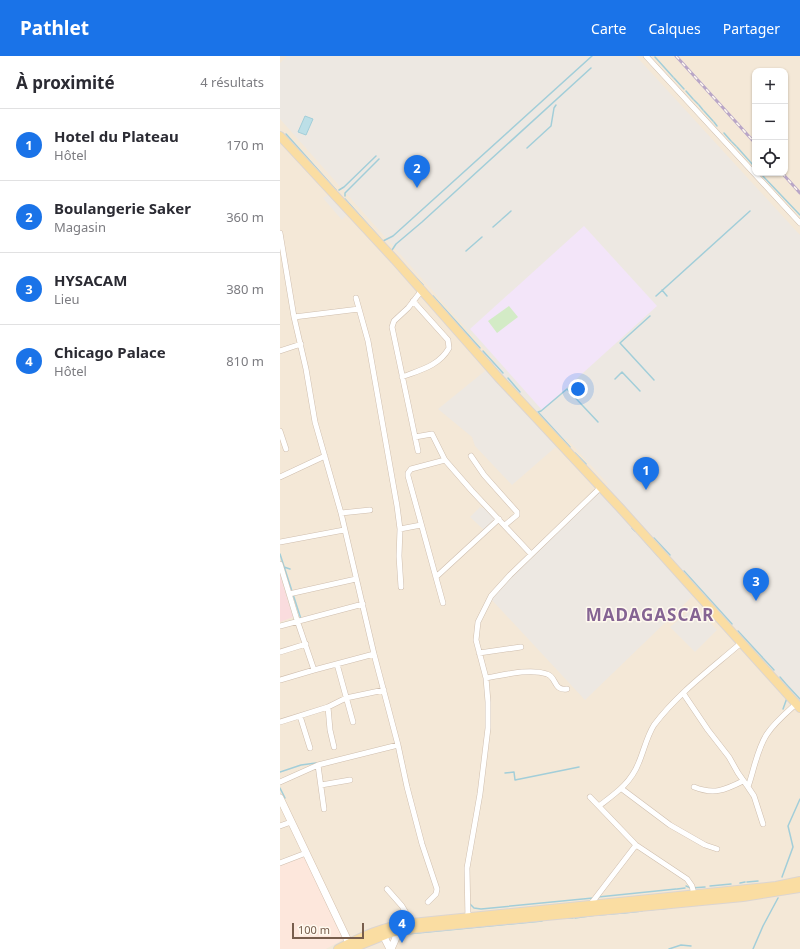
<!DOCTYPE html>
<html lang="fr">
<meta charset="utf-8">
<style>
:root{--surface:#fff;--page:#f2f2f3;--text:#2b2b33;--muted:#7c7c81;--line:#e1e1e2;--accent:#1a73e8}
body{margin:0;font-family:"Noto Sans",sans-serif;background:var(--page);color:var(--text)}
.controls{position:absolute;right:12px;top:12px;display:grid;overflow:hidden;border-radius:8px;box-shadow:0 1px 3px #0004}
.controls button{width:36px;height:36px;display:grid;place-items:center;padding:0;border:0;border-bottom:1px solid var(--line);background:var(--surface);color:var(--text);font:20px sans-serif}
.scale{position:absolute;left:12px;bottom:10px;width:72px;box-sizing:border-box;padding-left:4px;border:2px solid #775d4c;border-top:0;font-size:11px;line-height:14px;white-space:nowrap;color:#775d4c;-webkit-text-stroke:3px #fff9ef;paint-order:stroke}
.you{position:absolute;left:298px;top:333px;width:14px;height:14px;margin:-10px;border:3px solid #fff;border-radius:50%;background:#1a73e8;box-shadow:0 0 0 6px #1a73e833}
.badge{display:grid;place-items:center;width:26px;height:26px;border-radius:50%;background:var(--accent);color:#fff;font-size:13px;font-weight:700}
.pin{position:absolute;translate:-50% -33px;filter:drop-shadow(0 1px 2px #0008)}
.pin::after{content:'';position:absolute;top:21px;width:14px;height:12px;background:inherit;clip-path:polygon(0 0,100% 0,50% 100%)}
.list{margin:0;padding:0;list-style:none}
h2{display:flex;justify-content:space-between;align-items:center;height:52px;margin:0;padding:0 16px;font-size:17px}
h2 small{font-size:13px;font-weight:400;color:var(--muted)}
.list li{display:grid;grid-template-columns:26px 1fr auto;gap:12px;align-items:center;box-sizing:border-box;height:72px;padding:0 16px;border-top:1px solid var(--line)}
.list b{display:block;font-size:15px;white-space:nowrap}
.list p{margin:0;font-size:13px;white-space:nowrap;color:var(--muted)}
.list em{font-size:13px;font-style:normal;color:var(--muted)}
.icon{flex:none;width:22px;height:22px;fill:none;stroke:currentColor;stroke-width:2;stroke-linecap:round;stroke-linejoin:round}
.map{position:relative;flex:none;width:520px;height:893px;overflow:hidden}
header{display:flex;align-items:center;gap:24px;box-sizing:border-box;height:56px;padding:0 20px;background:var(--accent);color:#fff}
header strong{font-size:19px}
nav{display:flex;gap:22px;margin-inline-start:auto;font-size:14px}
main{display:flex}
aside{flex:1;background:var(--surface)}
.map>svg:first-child{display:block}
.residential{fill:#f4e8d7;fill-rule:evenodd}
.commercial{fill:#fde7dc}
.industrial{fill:#ede8e2}
.education{fill:#f3e5f9}
.medical{fill:#fadcde}
.green{fill:#d3ebc6}
.water{fill:#bcdfe7;stroke:#a2ced9}
.lines{fill:none;stroke-linecap:round;stroke-linejoin:round}
.stream{stroke:#a2ced9;stroke-width:1.5}
.street-casing{stroke:#cfbeae;stroke-width:6}
.secondary-casing{stroke:#d4c0ae;stroke-width:8}
.primary-casing{stroke:#dcd5d0;stroke-width:10}
.street{stroke:#fff;stroke-width:5}
.secondary{stroke:#fff;stroke-width:7}
.primary{stroke:#fadda2;stroke-width:8}
.rail-casing{stroke:#b9a6c7;stroke-width:3}
.rail{stroke:#fff9ef;stroke-width:1.5;stroke-dasharray:4.5;stroke-linecap:butt}
.labels{text-anchor:middle;stroke-width:3;stroke-linejoin:round;paint-order:stroke}
.district-label{font-size:17px;font-weight:bold;letter-spacing:1px;fill:#856493;stroke:#fff9ef}
</style>
<header>
<strong>Pathlet</strong>
<nav><a>Carte</a><a>Calques</a><a>Partager</a></nav>
</header>
<main>
<aside>
<h2>À proximité<small>4 résultats</small></h2>
<ul class="list">
<li><span class="badge">1</span><div><b>Hotel du Plateau</b><p>Hôtel</p></div><em>170 m</em></li>
<li><span class="badge">2</span><div><b>Boulangerie Saker</b><p>Magasin</p></div><em>360 m</em></li>
<li><span class="badge">3</span><div><b>HYSACAM</b><p>Lieu</p></div><em>380 m</em></li>
<li><span class="badge">4</span><div><b>Chicago Palace</b><p>Hôtel</p></div><em>810 m</em></li>
</ul>
</aside>
<div class="map">
<svg width="520" height="893" viewBox="0 0 520 893">
<rect width="100%" height="100%" fill="#fdf6e8"/>
<!-- residential -->
<path class="residential" d="M0,0H520V893H0ZM475,15H505V117H475Z"/>
<!-- commercial -->
<path class="commercial" d="M24,800L63,880L62,884L46,893H0V809Z"/>
<!-- industrial -->
<path class="industrial" d="M7,0H356L520,179V643L420,533L305,644L210,542L255,495L328,428L286,382L232,429L195,390L192,381L158,353L216,306L0,63V7Z
M50,138L68,157L62,164L43,142Z
M200,451L207,453L217,462L204,474L190,461Z
M415,550L437,574L415,596L390,571Z"/>
<!-- education -->
<path class="education" d="M304,170L377,250L262,354L190,273Z"/>
<!-- medical -->
<path class="medical" d="M0,519L13,561L0,566Z"/>
<!-- green -->
<path class="green" d="M229,250L238,261L217,277L208,265Z"/>
<!-- water -->
<path class="water" d="M25,60L33,63L26,79L18,76Z"/>
<g class="lines">
<!-- stream -->
<path class="stream" d="M375,1L393,21
M394,22L404,33
M406,35L413,43
M414,44L418,48
M419,49L423,54
M424,55L433,65
M434,66L437,70
M444,77L451,85
M6,78L56,134
M452,86L456,90
M457,91L473,109
M247,92L271,70L274,52L276,49
M480,117L520,159
M59,134L64,131L96,100
M65,140V137L99,103
M65,143L100,182
M222,163L231,155
M213,171L221,164
M103,185L113,180L312,0
M112,194L116,188L142,166L311,12
M186,195L202,181
M127,212L143,229
M382,234L387,240
M153,240L200,292
M376,240L470,155
M370,260L340,287L374,324
M203,295L223,317
M228,322L240,336
M335,323L342,316L360,335
M290,391L258,356L261,355L287,333L318,366
M295,397L306,408
M352,472L355,475
M362,482L378,500
M374,482L390,499
M0,498L21,563
M4,511L10,513
M404,515L452,568
M458,575L494,614
M500,621L506,628
M506,628L520,643
M503,653L507,642
M0,716L21,709L36,707
M225,717L234,716L235,724L299,711
M0,732L5,742
M502,821L513,791L508,770L520,743
M467,826L478,825
M460,827L465,826
M406,830L411,832L425,831
M430,830L451,828
M397,833L405,832
M318,841L396,833
M190,848L194,852L201,853L313,842
M367,854L391,852
M344,857L362,855
M318,859L343,857
M287,862H293
M295,862L316,859
M119,883L122,880L127,878L262,865
M389,893L401,889L411,890
M473,893L483,870L498,842"/>
<!-- street casing -->
<g class="street-casing">
<path id="street" d="M366,0L520,167
M0,177L14,261L26,313L35,366L61,457L94,598L118,689L127,731L142,788L157,833L156,838L148,846
M76,242L88,285L117,450L120,473L119,500L121,531
M14,261L79,253
M0,295L21,288
M122,321C140,314 159,310 169,292L168,284L133,245
M0,375L6,393
M135,381L152,378L165,404L192,435L251,498
M138,395L112,271L114,265L128,252L142,234
M191,400L204,419L237,456V459L225,469
M0,421L45,400
M61,457L90,454
M120,473L141,469
M0,486L64,474
M0,508L17,564L34,614
M156,521L219,463
M9,538L76,523
M163,547L128,420V417L131,413L165,404
M0,570L83,548
M0,596L26,588
M199,597L241,591
M57,608L73,666
M206,622C223,619 250,612 267,618C277,621 273,635 287,633
M0,624L34,614L94,598
M403,637L428,674L449,701L458,717L468,731
M48,651L50,674L54,691
M20,660L30,692
M0,666L48,651L66,642L104,634
M38,709L44,753
M0,726L38,709L118,689
M41,729L70,724
M414,731C434,739 445,734 463,725
M342,733L390,769L425,789L437,793
M310,741L356,789L407,823L412,830L414,838
M319,750C336,737 351,727 359,706C364,694 367,680 374,669C398,637 431,613 461,587
M483,768L474,740L468,731C474,714 477,693 487,678C495,666 506,657 516,648
M0,770L11,766
M0,807L26,797
M107,833L122,850L132,867
M310,849L356,789
M188,864L187,812L200,738L208,672V646L206,622L196,584L198,566L211,540L230,519L321,431"/>
</g>
<!-- secondary casing -->
<g class="secondary-casing">
<path id="secondary" d="M0,742L69,887
M101,875L110,893
M111,893L119,875V871"/>
</g>
<!-- primary casing -->
<g class="primary-casing">
<path id="primary" d="M0,80L115,204L218,321L342,454L520,652
M58,893C85,879 101,871 132,867L496,830L520,825
M71,893L110,877L131,873L463,841L520,832"/>
</g>
<!-- street -->
<use href="#street" class="street"/>
<!-- secondary -->
<use href="#secondary" class="secondary"/>
<!-- primary -->
<use href="#primary" class="primary"/>
<!-- rail casing -->
<g class="rail-casing">
<path id="rail" d="M396,0L475,87
M502,117L520,137"/>
</g>
<!-- rail -->
<use href="#rail" class="rail"/>
</g>
<g class="labels">
<!-- district labels -->
<g class="district-label">
<text x="370" y="565">MADAGASCAR</text>
</g>
</g>
</svg>
<div class="controls">
<button>+</button>
<button>−</button>
<button><svg class="icon" aria-label="locate" viewBox="0 0 24 24"><circle cx="12" cy="12" r="6"/><path d="M12 2v4M12 18v4M2 12h4M18 12h4"/></svg></button>
</div>
<div class="scale">100 m</div>
<div class="you"></div>
<div class="pin badge" style="left:366px;top:434px">1</div>
<div class="pin badge" style="left:137px;top:132px">2</div>
<div class="pin badge" style="left:476px;top:545px">3</div>
<div class="pin badge" style="left:122px;top:887px">4</div>
</div>
</main>
